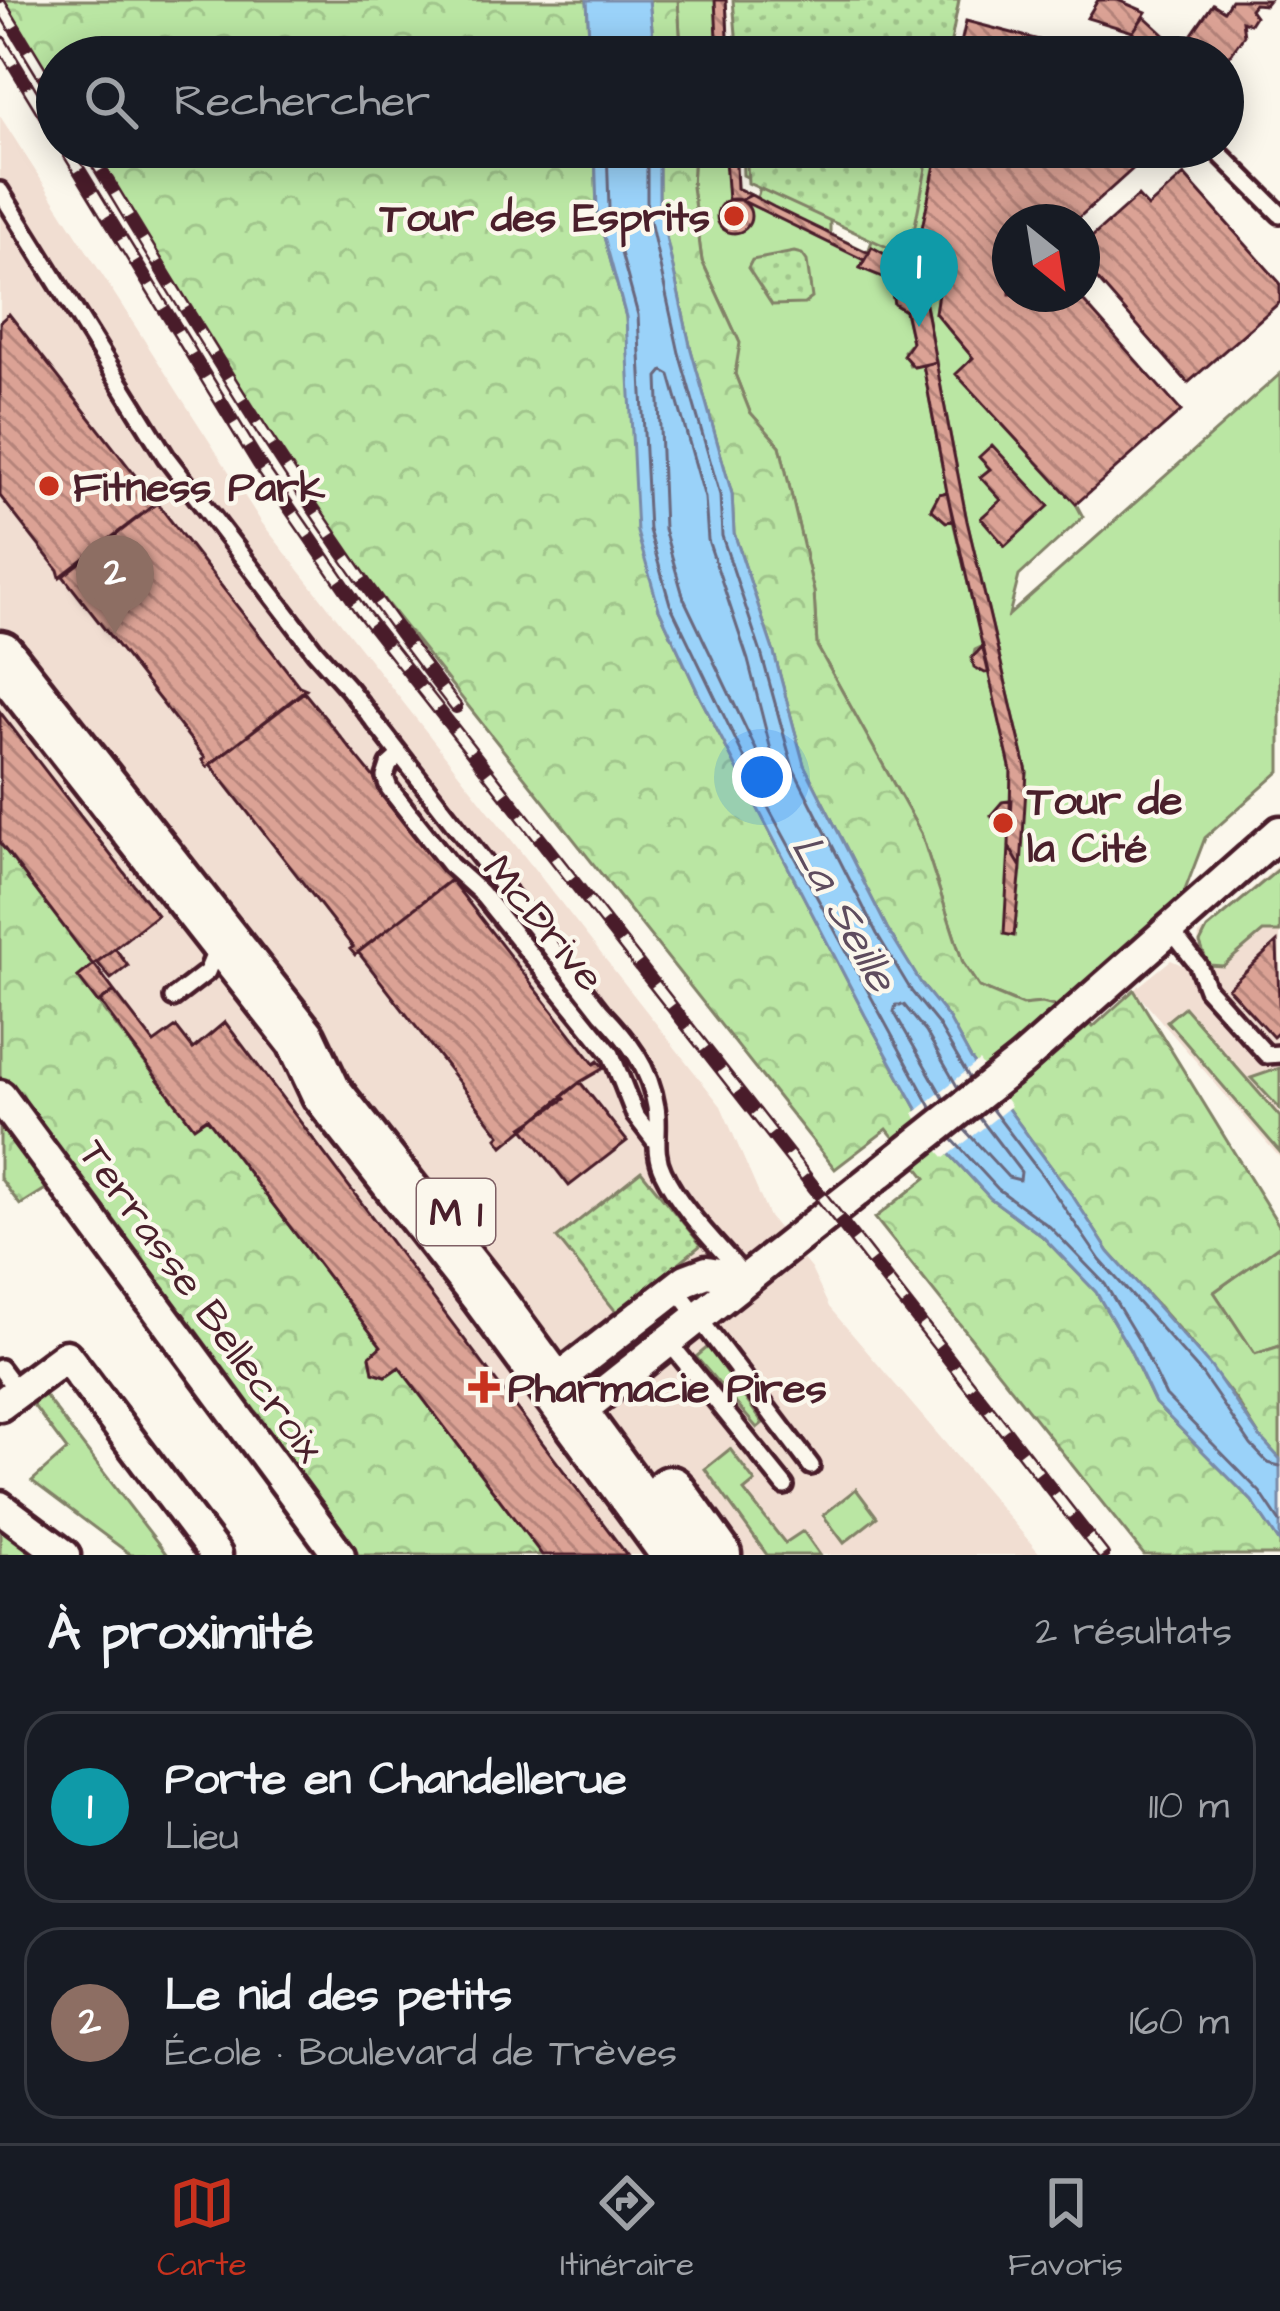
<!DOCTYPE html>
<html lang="fr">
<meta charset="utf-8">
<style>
:root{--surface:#171b24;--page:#20242c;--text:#f1f3f6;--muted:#9ea1a6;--line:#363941;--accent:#c8321e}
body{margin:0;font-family:"Architects Daughter",sans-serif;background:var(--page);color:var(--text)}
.compass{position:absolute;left:992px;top:204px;width:108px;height:108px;border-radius:50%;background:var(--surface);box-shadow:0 6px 30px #0003;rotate:150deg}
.you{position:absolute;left:762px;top:777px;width:42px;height:42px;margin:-30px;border:9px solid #fff;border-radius:50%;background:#1a73e8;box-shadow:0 0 0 18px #1a73e833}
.badge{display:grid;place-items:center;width:78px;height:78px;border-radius:50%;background:var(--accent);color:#fff;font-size:39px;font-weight:700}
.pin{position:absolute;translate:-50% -99px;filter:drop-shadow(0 3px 6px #0008)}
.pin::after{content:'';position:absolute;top:63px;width:42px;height:36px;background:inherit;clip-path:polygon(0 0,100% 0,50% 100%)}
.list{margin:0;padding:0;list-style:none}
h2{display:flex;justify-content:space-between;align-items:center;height:156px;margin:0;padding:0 48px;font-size:51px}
h2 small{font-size:39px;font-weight:400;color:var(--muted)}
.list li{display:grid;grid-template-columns:78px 1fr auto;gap:36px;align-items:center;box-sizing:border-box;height:192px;margin:0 24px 24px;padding:0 24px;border:3px solid var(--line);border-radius:36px}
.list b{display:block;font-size:45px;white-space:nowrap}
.list p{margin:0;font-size:39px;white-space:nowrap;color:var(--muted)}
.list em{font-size:39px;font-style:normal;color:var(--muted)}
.icon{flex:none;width:66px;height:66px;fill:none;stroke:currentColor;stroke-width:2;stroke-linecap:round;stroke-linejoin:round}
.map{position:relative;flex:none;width:1280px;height:1555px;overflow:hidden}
.search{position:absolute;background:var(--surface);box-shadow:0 6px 30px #0003;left:36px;right:36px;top:36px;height:132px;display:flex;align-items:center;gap:30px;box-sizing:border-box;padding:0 42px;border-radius:66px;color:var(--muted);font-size:45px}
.sheet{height:588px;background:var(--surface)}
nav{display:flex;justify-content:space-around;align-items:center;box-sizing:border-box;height:168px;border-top:3px solid var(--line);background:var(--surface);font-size:33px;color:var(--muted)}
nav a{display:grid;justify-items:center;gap:6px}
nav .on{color:var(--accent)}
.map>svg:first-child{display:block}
.built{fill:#f1ded2}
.grass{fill:#bae6a3;stroke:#828267;stroke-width:3;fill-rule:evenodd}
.forest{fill:url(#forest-crowns);stroke:#828267;stroke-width:3}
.park{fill:url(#park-dots);stroke:#828267;stroke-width:3}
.water{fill:#9ad2f9;stroke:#7a8aa7;stroke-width:3}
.pier{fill:#fbf7ec}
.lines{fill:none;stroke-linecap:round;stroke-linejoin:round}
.shore{stroke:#6a677d;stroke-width:3}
.building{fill:url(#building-back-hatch);stroke:#4a1f2b;stroke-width:3}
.lane-casing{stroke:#4a1f2b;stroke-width:24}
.street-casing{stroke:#4a1f2b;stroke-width:39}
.primary-casing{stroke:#4a1f2b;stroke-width:57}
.lane{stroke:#fbf7ec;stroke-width:15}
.street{stroke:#fbf7ec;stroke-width:30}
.primary{stroke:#fbf7ec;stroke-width:48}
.rail-casing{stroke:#4a1f2b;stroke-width:14}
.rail{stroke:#fbf7ec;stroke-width:9;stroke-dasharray:27;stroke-linecap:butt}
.poi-dot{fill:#c8321e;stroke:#fbf7ec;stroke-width:4.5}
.labels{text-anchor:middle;stroke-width:9;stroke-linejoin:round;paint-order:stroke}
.shield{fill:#fbf7ec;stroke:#7f6065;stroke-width:3}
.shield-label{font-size:39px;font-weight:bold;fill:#4a1f2b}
.poi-label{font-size:42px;font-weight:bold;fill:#4a1f2b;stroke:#fbf7ec;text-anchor:start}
.street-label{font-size:42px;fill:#4a1f2b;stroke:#fbf7ec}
.water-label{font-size:45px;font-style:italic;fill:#5e4c5e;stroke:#fbf7ec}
</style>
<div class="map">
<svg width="1280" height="1555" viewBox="0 0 1280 1555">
<defs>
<pattern id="forest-crowns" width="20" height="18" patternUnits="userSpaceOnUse" patternTransform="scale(3)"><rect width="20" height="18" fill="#bae6a3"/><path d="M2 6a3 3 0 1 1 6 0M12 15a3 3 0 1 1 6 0" fill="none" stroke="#a1c58c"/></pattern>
<pattern id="park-dots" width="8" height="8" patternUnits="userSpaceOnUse" patternTransform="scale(3)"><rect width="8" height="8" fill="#bae6a3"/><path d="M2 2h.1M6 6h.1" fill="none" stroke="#a1c58c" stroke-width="1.8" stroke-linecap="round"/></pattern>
<pattern id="building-back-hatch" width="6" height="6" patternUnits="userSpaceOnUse" patternTransform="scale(3)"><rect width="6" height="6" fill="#dba295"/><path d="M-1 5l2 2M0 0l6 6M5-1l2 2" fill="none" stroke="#b4837a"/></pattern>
</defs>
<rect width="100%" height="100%" fill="#fbf7ec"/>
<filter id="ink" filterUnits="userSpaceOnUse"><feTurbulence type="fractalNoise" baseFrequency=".00833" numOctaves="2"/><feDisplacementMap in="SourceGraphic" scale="24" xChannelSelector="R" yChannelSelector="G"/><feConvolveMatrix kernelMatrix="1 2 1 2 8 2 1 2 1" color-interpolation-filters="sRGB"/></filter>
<g filter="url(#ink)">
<!-- built -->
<path class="built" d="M0,116L262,523L721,1106L769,1217L811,1269L829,1307L1041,1555H542L399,1367L386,1376L373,1372L370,1356L380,1346L194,1127L78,977L93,964L0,843Z
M1280,864V1158L1134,990L1171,960L1193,970L1205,960L1198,944L1199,935Z"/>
<!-- grass -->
<path class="grass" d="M678,0H726L729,57H690L680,34Z
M694,147H735L737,188L757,198L761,184L743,175L742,147H786L830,216V234L868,252L906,147H938L919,247L944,253L935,313L973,358L957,374L1076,504L1083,517L1019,576L1009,615L1280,374V771L1205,838L1182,898L1071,998L1077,1012L1042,1003L1023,1005L979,987L963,963L921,833L817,646L814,592L780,446L750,412L735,374L738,339L702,261L692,187ZM872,247L927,278L925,305L967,521L1027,772L1019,865L1009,847L1010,832L1001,831L991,816L1002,802L1012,800L1011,771L989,672L977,670L972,662L975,650L983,646L953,521H945L931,509L939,494L947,492L923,365L910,366L904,351L912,342L905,311L894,304L890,280L860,267Z
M1280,868V932H1263L1223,966L1208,965L1200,943L1207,929Z
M1184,1007L1280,1117V1152L1167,1021Z
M1280,1068V1109L1251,1078Z
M1280,1245V1346L1255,1354L1214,1292Z
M708,1347L763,1423L757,1428L696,1357Z
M38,1387L167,1555H131L32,1481L67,1450L25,1394Z
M730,1449L755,1482L744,1491L785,1543L803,1531L820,1555H767L705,1469Z
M856,1489L877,1517L844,1543L823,1515Z"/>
<!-- forest -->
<path class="forest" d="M0,0H587L590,57H57V94Z
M649,0H678L680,34L690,57H655Z
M89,147H595L597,211L626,317L637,489L659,609L700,697L865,1015L931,1134L990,1198L1042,1236L1096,1292L1130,1350L1155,1403L1252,1501L1280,1543V1555H1144L875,1218L926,1178L887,1129L835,1169L312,509Z
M659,147H694L692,187L702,261L740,343L735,374L750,412L780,446L814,592L817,646L921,833L963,963L979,987L1022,1005L1042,1003L1077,1012L1093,1027L1134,990L1280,1227V1245L1214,1292L1255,1354L1280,1346V1459L1260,1437L1237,1401L1186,1337L1109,1252L1072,1195L971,1059L948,1017L922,985L887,928L804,765L774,653L734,533L732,494L691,350L659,205Z
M0,843L93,965L78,977L194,1126L207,1118L381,1346L370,1357L373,1372L386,1376L399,1367L542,1555H327L52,1185L20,1205L0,1178Z
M0,1528L11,1530L44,1555H0Z"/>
<!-- park -->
<path class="park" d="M733,0H959L948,57H738Z
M746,147H930L909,257L748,183Z
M794,252L802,254L807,261L812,298L804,304L772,305L748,268L752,260Z
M641,1171L701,1245L617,1313L557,1238Z"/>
<!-- water -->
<path class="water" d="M587,0H649L655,57H590Z
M595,147H659V205L691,350L732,494L734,533L774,653L804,765L887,928L922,985L948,1017L971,1059L1072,1195L1109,1252L1211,1367L1260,1437L1280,1459V1543L1252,1501L1155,1403L1130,1350L1096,1292L1042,1236L990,1198L931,1134L865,1015L700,697L659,609L637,532L626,317L597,211Z"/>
<!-- pier -->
<path class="pier" d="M979,1061L1011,1106L945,1158L927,1138L914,1113Z"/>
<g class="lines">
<!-- shore -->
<path class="shore" d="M607,147L609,209L638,315L649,530L670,604L768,807L932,1109
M647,147V207L679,353L720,495L722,536L762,656L793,768L877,934L912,992L938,1024L970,1079
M663,371L670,375L705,498L708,540L748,660L773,758L769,765L762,762L684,599L664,529L658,377Z
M944,1099L894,1012L896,1005H904L926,1032L958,1088
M991,1108L1042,1175L1100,1260L1202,1374L1251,1445L1268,1463L1280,1466
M964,1129L1008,1177L1020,1180L1021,1172L979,1117
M952,1139L998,1189L1050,1227L1105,1284L1141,1344L1166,1396L1260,1492L1280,1522"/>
</g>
<!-- building -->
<path class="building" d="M715,0H726L729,57H718Z
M1098,0H1118L1146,12L1133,32L1087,18Z
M1231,0H1269L1265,5L1254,4L1250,9L1255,16L1250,24L1242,21L1244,35L1227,59L1199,46L1203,41L1192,34L1213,4L1224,11Z
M1144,16L1181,50L1177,57H1159L1133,32Z
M966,21L1047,42L1043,57H958Z
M1188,43L1203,53L1200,57H1179Z
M724,147H735L737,188L751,195L741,200H728Z
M939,147H1157L1074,222H1010V294H1077L1181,411L1076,504L956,374L973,358L935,313L944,253L918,247Z
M1184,175L1280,283V302L1188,383L1082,262V246L1138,196L1148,207Z
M751,195L774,207L869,253L864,260L741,200Z
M717 216a17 17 0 1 1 34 0a17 17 0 1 1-34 0Z
M872,247L908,267L927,278L892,291L890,280L860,268Z
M927,278L925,305L936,362L914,367L903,355L912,342L905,311L894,304L892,293Z
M9,314L152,497L154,495L159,501L60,577L58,570L0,496V322Z
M936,362L967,521L1027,772L1021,867L1009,847L1011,771L947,492L923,365Z
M992,445L1049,506L1005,546L981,518L1001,500L980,477L990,469L979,457Z
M947,492L953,521L946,522L931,509L939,494Z
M157,503L299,686L306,689L207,767L202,760L205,758L63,576Z
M983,646L989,672L985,673L974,667L972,658Z
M304,692L397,806L395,808L446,874L449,871L454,877L355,955L350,949L353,947L210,764Z
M0,712L157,915L93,965L0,843Z
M1012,800L1010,832L1001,831L991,815L1002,802Z
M1009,847L1021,867L1014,936L1004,934Z
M451,880L594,1064L598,1061L604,1068L580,1082L503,1146L497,1138L500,1135L358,952Z
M1277,942L1280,1031L1273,1037L1228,988Z
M115,948L128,966L111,979L97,962Z
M94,964L114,991L98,1003L78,977Z
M114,991L154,1043L176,1027L193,1049L225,1022L627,1555H542L399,1367L386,1376L373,1372L370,1356L381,1346L207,1118L194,1127L129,1041L100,1002Z
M580,1082L627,1141L569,1186L523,1127L565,1099L562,1096Z"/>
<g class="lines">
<!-- lane casing -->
<g class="lane-casing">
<path id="lane" d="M1044,55L1054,57
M1213,147L1280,214
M0,191L166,457L315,651L349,689L601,1012C628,1040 650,1067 656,1107C660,1130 652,1150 663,1172C681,1210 717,1244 744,1276
M400,755L389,765L385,777L389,788L450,865L480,892L611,1054L635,1115L655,1141
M1170,929L1198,965L1207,989L1267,1055L1280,1054
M173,998L207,972L219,943
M676,1288L811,1466
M668,1341L785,1486
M0,1368L18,1392"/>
</g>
<!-- street casing -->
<g class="street-casing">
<path id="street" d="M0,1096L339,1555
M551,1385L686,1280L707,1272L746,1279
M0,1405L66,1356L216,1555
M574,1416L1021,1061L1280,832
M0,1507L64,1555"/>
</g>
<!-- primary casing -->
<g class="primary-casing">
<path id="primary" d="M0,656L301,1039L326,1092L485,1294L677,1555
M670,1491L716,1555"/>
</g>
<!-- lane -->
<use href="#lane" class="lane"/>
<!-- street -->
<use href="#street" class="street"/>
<!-- primary -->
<use href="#primary" class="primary"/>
<!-- rail casing -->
<g class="rail-casing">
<path id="rail" d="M0,4L57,98
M0,41L57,135
M65,147L259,464L361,611L1103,1555
M87,147C203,339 318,529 456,707"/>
</g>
<!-- rail -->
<use href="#rail" class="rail"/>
</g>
</g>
<!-- markers -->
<g class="poi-dot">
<circle cx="734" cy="216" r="12"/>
<circle cx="49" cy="486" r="12"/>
<circle cx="1003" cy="823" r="12"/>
<path d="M478 1369h12v12h12v12h-12v12h-12v-12h-12v-12h12z"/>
</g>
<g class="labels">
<!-- shield labels -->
<rect class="shield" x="417" y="1179" width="78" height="66" rx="9"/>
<g class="shield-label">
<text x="456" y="1226">M 1</text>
</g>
<!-- poi labels -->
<g class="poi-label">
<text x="710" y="231" text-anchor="end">Tour des Esprits</text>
<text x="73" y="501">Fitness Park</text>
<text x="1027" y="814">Tour de<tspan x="1027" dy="48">la Cité</tspan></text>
<text x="508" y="1402">Pharmacie Pires</text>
</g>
<!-- street labels -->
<g class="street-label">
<text transform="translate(545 922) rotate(50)" y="15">McDrive</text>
<text transform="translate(203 1300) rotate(54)" y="15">Terrasse Bellecroix</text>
</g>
<!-- water labels -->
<g class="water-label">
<text transform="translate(846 912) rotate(61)" y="16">La Seille</text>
</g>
</g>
</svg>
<svg class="compass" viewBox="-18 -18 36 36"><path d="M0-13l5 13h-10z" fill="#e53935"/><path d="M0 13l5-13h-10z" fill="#9ea1a6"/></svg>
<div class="you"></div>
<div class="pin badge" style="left:919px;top:327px;background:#0f9aa8">1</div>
<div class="pin badge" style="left:115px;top:634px;background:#8d6e63">2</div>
<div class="search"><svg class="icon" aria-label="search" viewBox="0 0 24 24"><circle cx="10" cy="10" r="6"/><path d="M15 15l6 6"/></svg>Rechercher</div>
</div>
<section class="sheet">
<h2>À proximité<small>2 résultats</small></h2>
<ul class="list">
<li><span class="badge" style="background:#0f9aa8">1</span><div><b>Porte en Chandellerue</b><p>Lieu</p></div><em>110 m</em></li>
<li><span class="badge" style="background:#8d6e63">2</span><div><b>Le nid des petits</b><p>École · Boulevard de Trèves</p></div><em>160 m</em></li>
</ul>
</section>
<nav>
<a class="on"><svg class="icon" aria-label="map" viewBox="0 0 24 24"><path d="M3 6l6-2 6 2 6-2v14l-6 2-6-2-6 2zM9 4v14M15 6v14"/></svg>Carte</a>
<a><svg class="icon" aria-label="directions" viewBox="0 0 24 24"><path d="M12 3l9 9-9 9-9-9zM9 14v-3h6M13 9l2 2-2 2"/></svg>Itinéraire</a>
<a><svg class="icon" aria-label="saved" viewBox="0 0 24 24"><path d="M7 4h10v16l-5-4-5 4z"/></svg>Favoris</a>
</nav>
